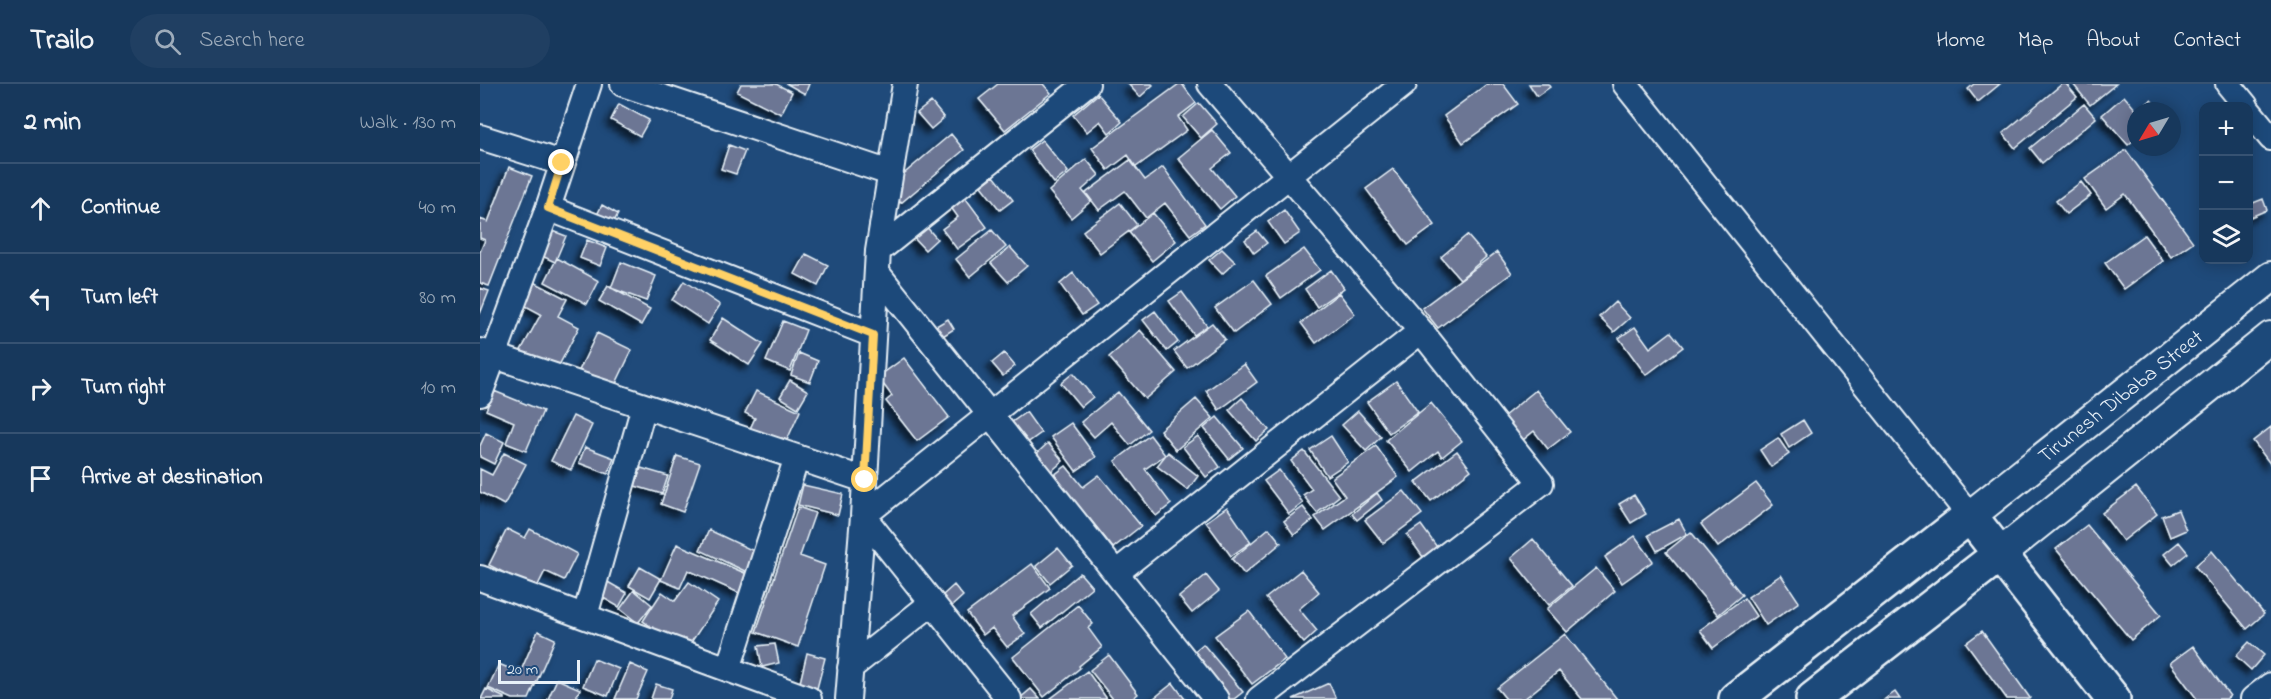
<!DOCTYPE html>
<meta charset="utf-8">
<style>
:root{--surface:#17385c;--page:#203f62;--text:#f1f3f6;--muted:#9eacbb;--line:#365272}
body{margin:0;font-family:"Indie Flower",sans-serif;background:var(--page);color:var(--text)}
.controls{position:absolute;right:18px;top:18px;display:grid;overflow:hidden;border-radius:12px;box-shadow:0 3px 15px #0003}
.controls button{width:54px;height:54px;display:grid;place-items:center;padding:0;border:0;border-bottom:2px solid var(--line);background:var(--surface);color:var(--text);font:30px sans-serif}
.compass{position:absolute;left:1647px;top:18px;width:54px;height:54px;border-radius:50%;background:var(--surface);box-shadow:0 3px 15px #0003;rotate:232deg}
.scale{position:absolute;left:18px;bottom:15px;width:82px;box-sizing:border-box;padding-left:6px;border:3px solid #e8f1f8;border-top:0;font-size:16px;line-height:21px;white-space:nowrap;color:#e8f1f8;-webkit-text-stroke:4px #1f4a7a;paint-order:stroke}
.stop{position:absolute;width:18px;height:18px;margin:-14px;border:4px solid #ffd166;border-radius:50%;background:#fff}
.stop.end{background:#ffd166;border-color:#fff;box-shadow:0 2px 6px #0008}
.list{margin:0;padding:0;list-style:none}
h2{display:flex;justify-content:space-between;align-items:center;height:78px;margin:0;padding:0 24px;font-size:26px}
h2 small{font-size:20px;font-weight:400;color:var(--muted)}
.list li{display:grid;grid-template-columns:39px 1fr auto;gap:18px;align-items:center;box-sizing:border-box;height:90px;padding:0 24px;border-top:2px solid var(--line)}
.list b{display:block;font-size:22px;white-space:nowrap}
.list em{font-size:20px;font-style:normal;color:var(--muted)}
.icon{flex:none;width:33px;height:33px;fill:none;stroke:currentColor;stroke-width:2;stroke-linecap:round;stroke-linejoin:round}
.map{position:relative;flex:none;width:1791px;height:615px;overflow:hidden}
header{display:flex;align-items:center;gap:36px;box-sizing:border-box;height:84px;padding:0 30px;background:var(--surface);border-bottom:2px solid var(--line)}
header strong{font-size:28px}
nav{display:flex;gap:33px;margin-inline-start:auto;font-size:21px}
.search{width:420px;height:54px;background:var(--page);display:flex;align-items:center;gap:15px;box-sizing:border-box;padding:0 21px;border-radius:33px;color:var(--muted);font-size:22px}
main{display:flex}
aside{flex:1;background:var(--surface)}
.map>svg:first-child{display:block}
.building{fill:#6c7694;stroke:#e8f1f8;stroke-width:1.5;filter:url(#shadow)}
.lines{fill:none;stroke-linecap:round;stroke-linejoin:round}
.minor-casing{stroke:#e8f1f8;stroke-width:28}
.tertiary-casing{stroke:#e8f1f8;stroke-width:34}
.secondary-casing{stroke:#e8f1f8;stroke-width:38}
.minor{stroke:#1f4a7a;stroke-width:24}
.tertiary{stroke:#1f4a7a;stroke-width:30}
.secondary{stroke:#1f4a7a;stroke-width:33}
.route{stroke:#ffd166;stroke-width:8}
.labels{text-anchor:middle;stroke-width:4.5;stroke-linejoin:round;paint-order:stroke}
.street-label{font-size:21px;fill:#e8f1f8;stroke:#1f4a7a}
</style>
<header>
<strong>Trailo</strong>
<div class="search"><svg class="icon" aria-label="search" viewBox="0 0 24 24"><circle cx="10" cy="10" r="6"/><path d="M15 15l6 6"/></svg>Search here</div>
<nav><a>Home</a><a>Map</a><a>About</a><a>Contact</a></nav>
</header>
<main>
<aside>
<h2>2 min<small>Walk · 130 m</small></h2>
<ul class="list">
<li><svg class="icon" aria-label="ahead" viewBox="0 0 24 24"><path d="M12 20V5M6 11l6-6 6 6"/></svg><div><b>Continue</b></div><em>40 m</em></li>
<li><svg class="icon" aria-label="left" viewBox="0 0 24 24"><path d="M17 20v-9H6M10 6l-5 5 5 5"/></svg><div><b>Turn left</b></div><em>80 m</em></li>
<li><svg class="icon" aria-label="right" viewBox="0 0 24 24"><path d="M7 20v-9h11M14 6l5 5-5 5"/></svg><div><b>Turn right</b></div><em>10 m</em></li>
<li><svg class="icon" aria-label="arrive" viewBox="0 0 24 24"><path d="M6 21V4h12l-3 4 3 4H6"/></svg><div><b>Arrive at destination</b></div></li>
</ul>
</aside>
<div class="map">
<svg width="1791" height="615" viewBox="0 0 1791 615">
<defs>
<filter id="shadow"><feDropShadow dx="-5.5" dy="5.5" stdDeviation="3" flood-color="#0009"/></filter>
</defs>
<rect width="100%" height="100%" fill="#1f4a7a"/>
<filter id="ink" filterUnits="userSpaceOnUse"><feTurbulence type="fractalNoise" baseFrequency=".0167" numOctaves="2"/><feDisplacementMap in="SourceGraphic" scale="12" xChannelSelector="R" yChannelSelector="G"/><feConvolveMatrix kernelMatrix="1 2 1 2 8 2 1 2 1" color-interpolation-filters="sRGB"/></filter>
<g filter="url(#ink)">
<!-- building -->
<path class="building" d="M261,0H296L312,8L301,30L257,8Z
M307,0H329L325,10Z
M518,0H563L571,9L525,46L499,15Z
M648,0H672L673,1L660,13Z
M699,0H702L716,19L698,33L707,46L656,83L648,71L628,86L612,64Z
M1007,0H1023L1038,20L983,59L964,32Z
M1049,0H1068L1070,3L1057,12Z
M1494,0H1520L1498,18L1488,5Z
M1582,0H1586L1597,13L1535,64L1523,49Z
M1593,0H1636L1610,21Z
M618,10L642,38L629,49L620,37L607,48L593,31Z
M1644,12L1657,27L1656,54L1648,61L1622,31Z
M1671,16L1681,27H1658Z
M451,18L464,34L451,45L437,29Z
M719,19L737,40L721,54L703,33Z
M139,20L169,36L160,52L131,36Z
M1604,20L1616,34L1562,79L1550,64Z
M732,46L751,69L732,84L755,112L740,125L698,74Z
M471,50L484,66L421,119L407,104Z
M562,56L588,88L574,99L549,66Z
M249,61L265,67L256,90L241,85Z
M1646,66L1713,158L1691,173L1645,110L1626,124L1605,95Z
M606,75L619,91L602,106L611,117L591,134L569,107Z
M650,76L665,96L683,83L725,140L710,151L685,119L666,134L645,107L619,126L606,109Z
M29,83L52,92L9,202L0,199V168L5,156L0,154V135L8,138Z
M913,85L955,141L928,161L886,105Z
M514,92L533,116L520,126L501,102Z
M1601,98L1611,111L1586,130L1576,117Z
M484,112L507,143L477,165L462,145L478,133L470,122Z
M1783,115L1787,126L1768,134V121Z
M640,119L657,141L620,169L603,147Z
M122,121L138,130L127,150L112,141Z
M804,126L820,149L804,160L788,138Z
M673,129L696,157L672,177L649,148Z
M444,140L457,155L445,166L432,152Z
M512,146L526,163L490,193L476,175Z
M73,147L86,152L75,178L62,172Z
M777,147L787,159L774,169L765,156Z
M987,151L1006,173L980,195L961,173Z
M1664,151L1683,177L1644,205L1625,179Z
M107,156L127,164L120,182L100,174Z
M530,163L547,182L528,198L511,179Z
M742,165L755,178L742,190L729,176Z
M824,165L840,186L801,214L786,192Z
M1017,168L1032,189L958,244L942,224Z
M326,170L348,181L338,202L315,190Z
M77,174L119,197L107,220L65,198Z
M141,178L176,192L166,217L131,204Z
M851,186L864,204L837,223L825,205Z
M593,189L617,221L602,231L580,200Z
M774,196L792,220L754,249L735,224Z
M204,197L240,221L228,240L192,216Z
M54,198L87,215L78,232L99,243L75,289L39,270L61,230L42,220Z
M128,202L170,225L161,241L119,217Z
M0,204L9,207L0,230Z
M702,208L727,242L714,251L689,217Z
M859,209L875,230L836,259L821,239Z
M1135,218L1150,234L1134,248L1119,233Z
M675,227L698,258L687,267L663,236Z
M243,234L283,260L269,281L230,256Z
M468,235L474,245L458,255L451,245Z
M303,237L326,246L310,287L286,277Z
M732,239L745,255L707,284L694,267Z
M1155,243L1170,264L1191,248L1203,263L1166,291L1139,254Z
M660,246L696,288L665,315L629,273Z
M117,249L152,266L130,312L95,295Z
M319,269L338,277L330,298L311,291Z
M524,269L535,282L523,292L512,279Z
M424,274L469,333L437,357L406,317L412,312L398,293Z
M764,280L777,298L739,326L726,307Z
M593,289L613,313L601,323L581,299Z
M310,296L328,307L318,324L300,313Z
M916,297L938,328L909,349L887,318Z
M1056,306L1090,348L1068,365L1054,347L1027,369L1023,333Z
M14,307L63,327L46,367L26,359L34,338L6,326Z
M276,307L320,327L307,356L302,354L295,368L265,355L275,334L265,329Z
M638,308L669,346L650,361L631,338L614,353L601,338Z
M762,314L789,346L776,357L749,326Z
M716,315L733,334L696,366L680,346Z
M951,319L982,357L962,373L958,367L932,388L906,356Z
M878,327L901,353L886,367L862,341Z
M546,328L561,349L536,367L521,346Z
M93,332L112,341L91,386L71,377Z
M737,333L763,364L749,375L724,344Z
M1323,336L1331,349L1309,364L1301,350Z
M591,339L616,373L596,387L571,353Z
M1791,343V381L1773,357Z
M6,349L24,358L14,380L0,373V362Z
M670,351L685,371L665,385L691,420L676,432L635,377Z
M718,352L740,383L726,393L703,363Z
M851,352L868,378L847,392L830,366Z
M1298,354L1309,370L1291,383L1280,366Z
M568,359L583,377L567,391L552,374Z
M896,362L918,393L845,446L835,433L865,412L852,394Z
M105,363L134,374L128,390L99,379Z
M824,367L859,412L837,429L823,411L832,405L811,377Z
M977,367L991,386L951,417L936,398Z
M688,368L718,392L708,406L677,382Z
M24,369L46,380L24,421L0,408V385L12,391Z
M197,372L220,379L203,428L181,420Z
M586,382L603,403L619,391L661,442L633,464L610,435L600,442L565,398Z
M161,384L188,392L182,410L155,402Z
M799,386L823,419L809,430L784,397Z
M1276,399L1293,421L1238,463L1221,440Z
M323,401L363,410L358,431L318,421Z
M1656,403L1677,430L1643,457L1622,429Z
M924,407L942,430L903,459L885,436Z
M897,409L902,416L877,436L872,430Z
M1154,411L1166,430L1151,439L1139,420Z
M318,423L335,429L320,472L345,481L318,563L276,548Z
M747,423L771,458L751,472L726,438Z
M823,423L833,436L814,451L804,437Z
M1698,426L1706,446L1690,453L1682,432Z
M1199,435L1207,450L1177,467L1168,451Z
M941,441L957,463L943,473L927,451Z
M1607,441L1681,531L1651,556L1576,465Z
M789,444L801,459L764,490L752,475Z
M27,445L45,454L50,445L97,470L84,496L65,487L56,505L9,481Z
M229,446L276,468L267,488L220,466Z
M1211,448L1262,511L1238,531L1186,468Z
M1155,452L1173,477L1142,499L1125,473Z
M1053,455L1092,502L1069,521L1031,474Z
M1699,458L1708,469L1693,481L1684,470Z
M197,460L267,490L259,509L208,486L200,504L181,496Z
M578,464L592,481L570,499L556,482Z
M1732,467L1784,530L1767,545L1715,482Z
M552,480L570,504L532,532L545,550L527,563L512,544L503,551L487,529Z
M160,483L181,495L170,514L149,502Z
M1116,484L1135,507L1087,548L1067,525Z
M821,486L839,508L819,525L837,547L824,559L786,514Z
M600,489L612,503L562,544L551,530Z
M726,491L739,507L712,529L699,513Z
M1301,491L1319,518L1286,541L1268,513Z
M126,497L147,509L139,523L118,511Z
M209,498L238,518L206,566L163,537L182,508L195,517Z
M474,501L483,512L461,532L452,521Z
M154,506L172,521L158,539L140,525Z
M1264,514L1276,532L1233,564L1220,546Z
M598,521L613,540L608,544L622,563L599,582L600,584L564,613L533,573Z
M769,527L805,575L772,600L735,552Z
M58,547L75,555L49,615H33L8,604L19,580L40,589Z
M1502,547L1550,614L1549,615H1527L1486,559Z
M1085,550L1137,615H1102L1079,587L1044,615H1026L1017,604Z
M1769,558L1784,571L1771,586L1756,572Z
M295,560L299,579L282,583L278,562Z
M723,560L763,608L754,615H737L705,575Z
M1713,562L1750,612L1746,615H1717L1690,579Z
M327,569L345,574L335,612L318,607Z
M629,571L658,610L652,615H633L610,586Z
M114,575L139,585L128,612L103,602Z
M150,580L168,588L156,615H135Z
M607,587L627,615H570Z
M77,595L100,605L95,615H68Z
M693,599L705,615H673Z
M849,599L856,615H813Z
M176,600L192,605L189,615H171Z
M6,605L25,614V615H1Z
M551,605L560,615H539Z
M1415,608L1420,615H1405Z"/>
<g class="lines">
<!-- minor casing -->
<g class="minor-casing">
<path id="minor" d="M143,0L410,89
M730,0L941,247L1061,399L779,615
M1145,0L1490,432
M1748,0L1766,22
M1768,26L1791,54
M0,53L82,79
M68,124L393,251
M398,167L607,0
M398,190L736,615
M0,267L385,396
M0,310L68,124L109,0
M636,489L941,247
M0,494L329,615
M105,532L164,322
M370,584L452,519
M248,585L317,373
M368,615L383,432L398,167L425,0
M529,615L383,432L924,0
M1773,615L1791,601"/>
</g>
<!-- tertiary casing -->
<g class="tertiary-casing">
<path id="tertiary" d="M1490,432L1791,193
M1520,470L1791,253"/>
</g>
<!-- secondary casing -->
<g class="secondary-casing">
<path id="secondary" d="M1256,615L1490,432L1633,615
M1333,615L1520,470"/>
</g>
<!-- minor -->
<use href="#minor" class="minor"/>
<!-- tertiary -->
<use href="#tertiary" class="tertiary"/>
<!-- secondary -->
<use href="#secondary" class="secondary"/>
</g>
</g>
<g class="lines" filter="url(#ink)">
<!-- route -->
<path class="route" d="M82,79L68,124L393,251L385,396"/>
</g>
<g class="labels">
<!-- street labels -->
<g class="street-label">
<text transform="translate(1640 312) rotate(-38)" y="7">Tirunesh Dibaba Street</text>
</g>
</g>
</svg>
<div class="controls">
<button>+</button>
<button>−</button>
<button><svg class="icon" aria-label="layers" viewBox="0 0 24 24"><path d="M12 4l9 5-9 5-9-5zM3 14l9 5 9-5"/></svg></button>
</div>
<svg class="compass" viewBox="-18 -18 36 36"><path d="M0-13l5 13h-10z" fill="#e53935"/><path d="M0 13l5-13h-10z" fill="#9eacbb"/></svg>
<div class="scale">20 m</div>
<div class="stop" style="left:385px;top:396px"></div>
<div class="stop end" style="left:82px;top:79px"></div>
</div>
</main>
